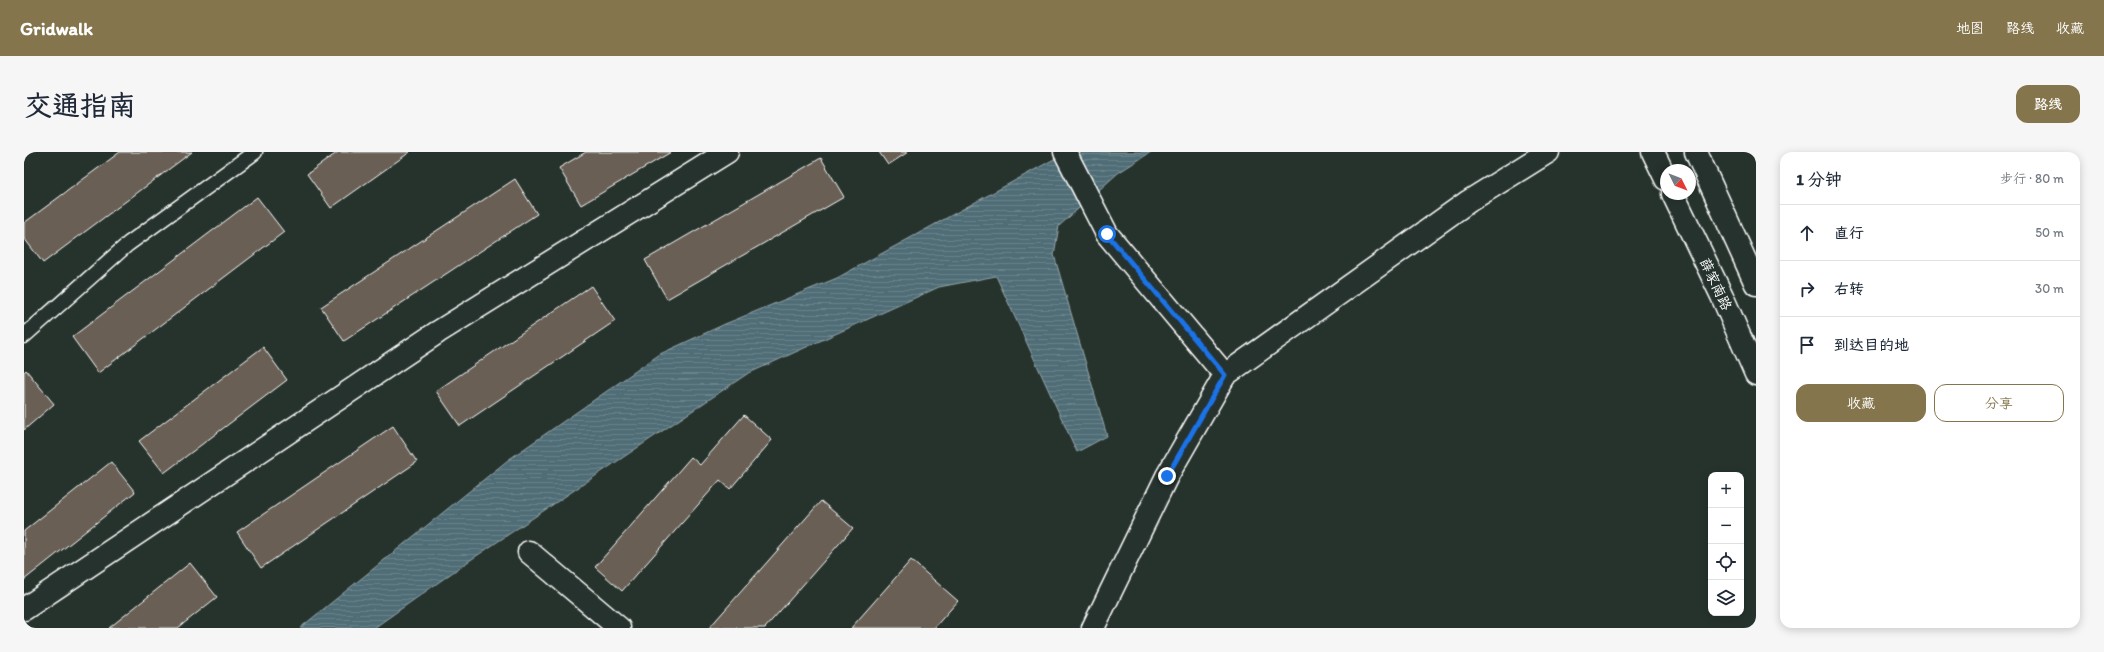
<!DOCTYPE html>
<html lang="zh">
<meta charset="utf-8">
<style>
:root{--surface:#fff;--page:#f6f6f7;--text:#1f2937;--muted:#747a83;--line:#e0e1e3;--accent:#84754c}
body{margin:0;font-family:Itim,"LXGW WenKai TC",sans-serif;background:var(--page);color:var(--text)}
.controls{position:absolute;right:12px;bottom:12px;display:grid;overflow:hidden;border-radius:8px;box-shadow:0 2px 10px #0003}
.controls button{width:36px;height:36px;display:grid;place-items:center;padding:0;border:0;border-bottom:1px solid var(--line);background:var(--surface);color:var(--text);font:20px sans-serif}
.compass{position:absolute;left:1636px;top:12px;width:36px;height:36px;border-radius:50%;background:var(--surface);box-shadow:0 2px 10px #0003;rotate:132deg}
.stop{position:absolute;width:12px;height:12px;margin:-9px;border:3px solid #1a73e8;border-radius:50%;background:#fff}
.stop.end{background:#1a73e8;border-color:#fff;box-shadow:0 1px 4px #0008}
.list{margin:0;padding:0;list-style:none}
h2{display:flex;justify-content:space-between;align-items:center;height:52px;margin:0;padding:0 16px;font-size:17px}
h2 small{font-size:13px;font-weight:400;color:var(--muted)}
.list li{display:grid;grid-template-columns:26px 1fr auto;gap:12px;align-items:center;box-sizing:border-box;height:56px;padding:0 16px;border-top:1px solid var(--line)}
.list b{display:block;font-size:15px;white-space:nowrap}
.list em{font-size:13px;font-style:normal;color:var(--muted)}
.actions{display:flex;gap:8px;padding:12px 16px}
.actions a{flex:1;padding:9px 0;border:1px solid var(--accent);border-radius:12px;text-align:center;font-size:14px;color:var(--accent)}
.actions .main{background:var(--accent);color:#fff}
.icon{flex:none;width:22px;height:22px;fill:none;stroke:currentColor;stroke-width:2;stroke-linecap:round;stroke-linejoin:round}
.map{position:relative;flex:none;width:1732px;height:476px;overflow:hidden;border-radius:12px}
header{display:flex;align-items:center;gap:24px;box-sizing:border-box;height:56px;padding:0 20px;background:var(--accent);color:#fff}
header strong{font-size:19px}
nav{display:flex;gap:22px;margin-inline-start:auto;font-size:14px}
.intro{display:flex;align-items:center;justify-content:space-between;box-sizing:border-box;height:96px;padding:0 24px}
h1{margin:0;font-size:28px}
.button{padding:10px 18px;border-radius:12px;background:var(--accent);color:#fff;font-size:14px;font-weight:700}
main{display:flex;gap:24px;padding:0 24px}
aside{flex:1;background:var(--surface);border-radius:12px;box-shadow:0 2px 10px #0003}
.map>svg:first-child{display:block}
.water{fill:url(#water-rules);stroke:#96a7ad}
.building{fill:#695e54;stroke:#fff}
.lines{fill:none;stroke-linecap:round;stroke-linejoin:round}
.lane-casing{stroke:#fff;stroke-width:17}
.street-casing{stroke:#fff;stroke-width:25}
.secondary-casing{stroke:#fff;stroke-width:25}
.lane{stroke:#26332d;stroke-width:14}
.street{stroke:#26332d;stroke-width:22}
.secondary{stroke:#26332d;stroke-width:22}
.route{stroke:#1a73e8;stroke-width:5}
.labels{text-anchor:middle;stroke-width:4;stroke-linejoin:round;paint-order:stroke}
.street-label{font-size:14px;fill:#fff;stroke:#26332d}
</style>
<header>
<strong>Gridwalk</strong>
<nav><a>地图</a><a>路线</a><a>收藏</a></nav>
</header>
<div class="intro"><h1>交通指南</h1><a class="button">路线</a></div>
<main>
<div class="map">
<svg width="1732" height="476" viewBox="0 0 1732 476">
<defs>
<pattern id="water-rules" width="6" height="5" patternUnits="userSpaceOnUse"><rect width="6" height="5" fill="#506d76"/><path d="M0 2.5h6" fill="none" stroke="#6a838b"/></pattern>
</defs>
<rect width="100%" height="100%" fill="#26332d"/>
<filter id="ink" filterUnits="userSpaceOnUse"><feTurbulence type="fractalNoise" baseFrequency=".025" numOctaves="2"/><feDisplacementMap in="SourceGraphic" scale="8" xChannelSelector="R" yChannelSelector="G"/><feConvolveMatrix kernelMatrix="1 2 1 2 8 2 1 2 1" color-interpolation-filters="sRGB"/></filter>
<g filter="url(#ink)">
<!-- water -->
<path class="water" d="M1043,0H1127L1094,21L1035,74L1030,103L1083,284L1053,300L972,124L915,135L723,222L439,413L350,476H276L484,308L636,202L701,172L813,126Z"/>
<!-- building -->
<path class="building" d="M96,0H168L19,111L0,86V71Z
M314,0H386L307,56L283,22Z
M562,0H647L557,53L535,16Z
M855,0H884L864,13Z
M797,6L820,45L643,147L621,108Z
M491,27L513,62L320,189L297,155Z
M233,45L260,80L74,221L48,185Z
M567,134L591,169L436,274L412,239Z
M239,195L263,228L140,321L115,289Z
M2,218L30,252L0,278V220Z
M720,263L748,288L706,337L696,328L598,439L571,415L667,305L676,313Z
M369,274L393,310L237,416L213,380Z
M87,310L111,340L0,428V379Z
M797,349L829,376L741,476H685Z
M887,408L934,449L910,476H827Z
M166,411L193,445L154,476H85Z"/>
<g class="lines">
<!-- lane casing -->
<g class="lane-casing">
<path id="lane" d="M0,184L104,92L231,0"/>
</g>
<!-- street casing -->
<g class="street-casing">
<path id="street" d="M1041,0L1083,82L1201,223
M505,400L595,476
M0,457L414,180L703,0"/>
</g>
<!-- secondary casing -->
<g class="secondary-casing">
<path id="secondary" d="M1629,0L1642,27
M1672,0L1732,132
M1649,42L1698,144L1732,222
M1069,476L1143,324L1201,223L1445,49L1524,0"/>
</g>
<!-- lane -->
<use href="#lane" class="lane"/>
<!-- street -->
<use href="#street" class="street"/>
<!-- secondary -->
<use href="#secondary" class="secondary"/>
</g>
</g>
<g class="lines" filter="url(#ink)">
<!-- route -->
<path class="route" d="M1083,82L1201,223L1143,324"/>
</g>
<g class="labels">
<!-- street labels -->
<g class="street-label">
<text transform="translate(1692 132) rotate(65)" y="5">薛家南路</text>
</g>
</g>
</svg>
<div class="controls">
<button>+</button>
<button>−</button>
<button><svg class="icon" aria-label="locate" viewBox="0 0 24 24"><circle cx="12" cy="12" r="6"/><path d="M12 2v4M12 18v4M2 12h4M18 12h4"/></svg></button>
<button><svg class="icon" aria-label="layers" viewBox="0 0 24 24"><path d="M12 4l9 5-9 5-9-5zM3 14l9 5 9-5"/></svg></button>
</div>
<svg class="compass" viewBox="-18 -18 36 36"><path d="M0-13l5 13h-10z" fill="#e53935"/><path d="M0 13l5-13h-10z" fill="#747a83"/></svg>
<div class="stop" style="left:1083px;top:82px"></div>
<div class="stop end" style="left:1143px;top:324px"></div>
</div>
<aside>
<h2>1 分钟<small>步行 · 80 m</small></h2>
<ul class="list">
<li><svg class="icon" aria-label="ahead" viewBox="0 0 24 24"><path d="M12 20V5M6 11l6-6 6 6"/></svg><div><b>直行</b></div><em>50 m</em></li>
<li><svg class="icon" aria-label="right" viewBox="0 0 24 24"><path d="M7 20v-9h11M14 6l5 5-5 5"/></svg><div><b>右转</b></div><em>30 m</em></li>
<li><svg class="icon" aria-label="arrive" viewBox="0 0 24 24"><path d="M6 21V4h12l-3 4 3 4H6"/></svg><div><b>到达目的地</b></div></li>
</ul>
<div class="actions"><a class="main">收藏</a><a>分享</a></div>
</aside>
</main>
